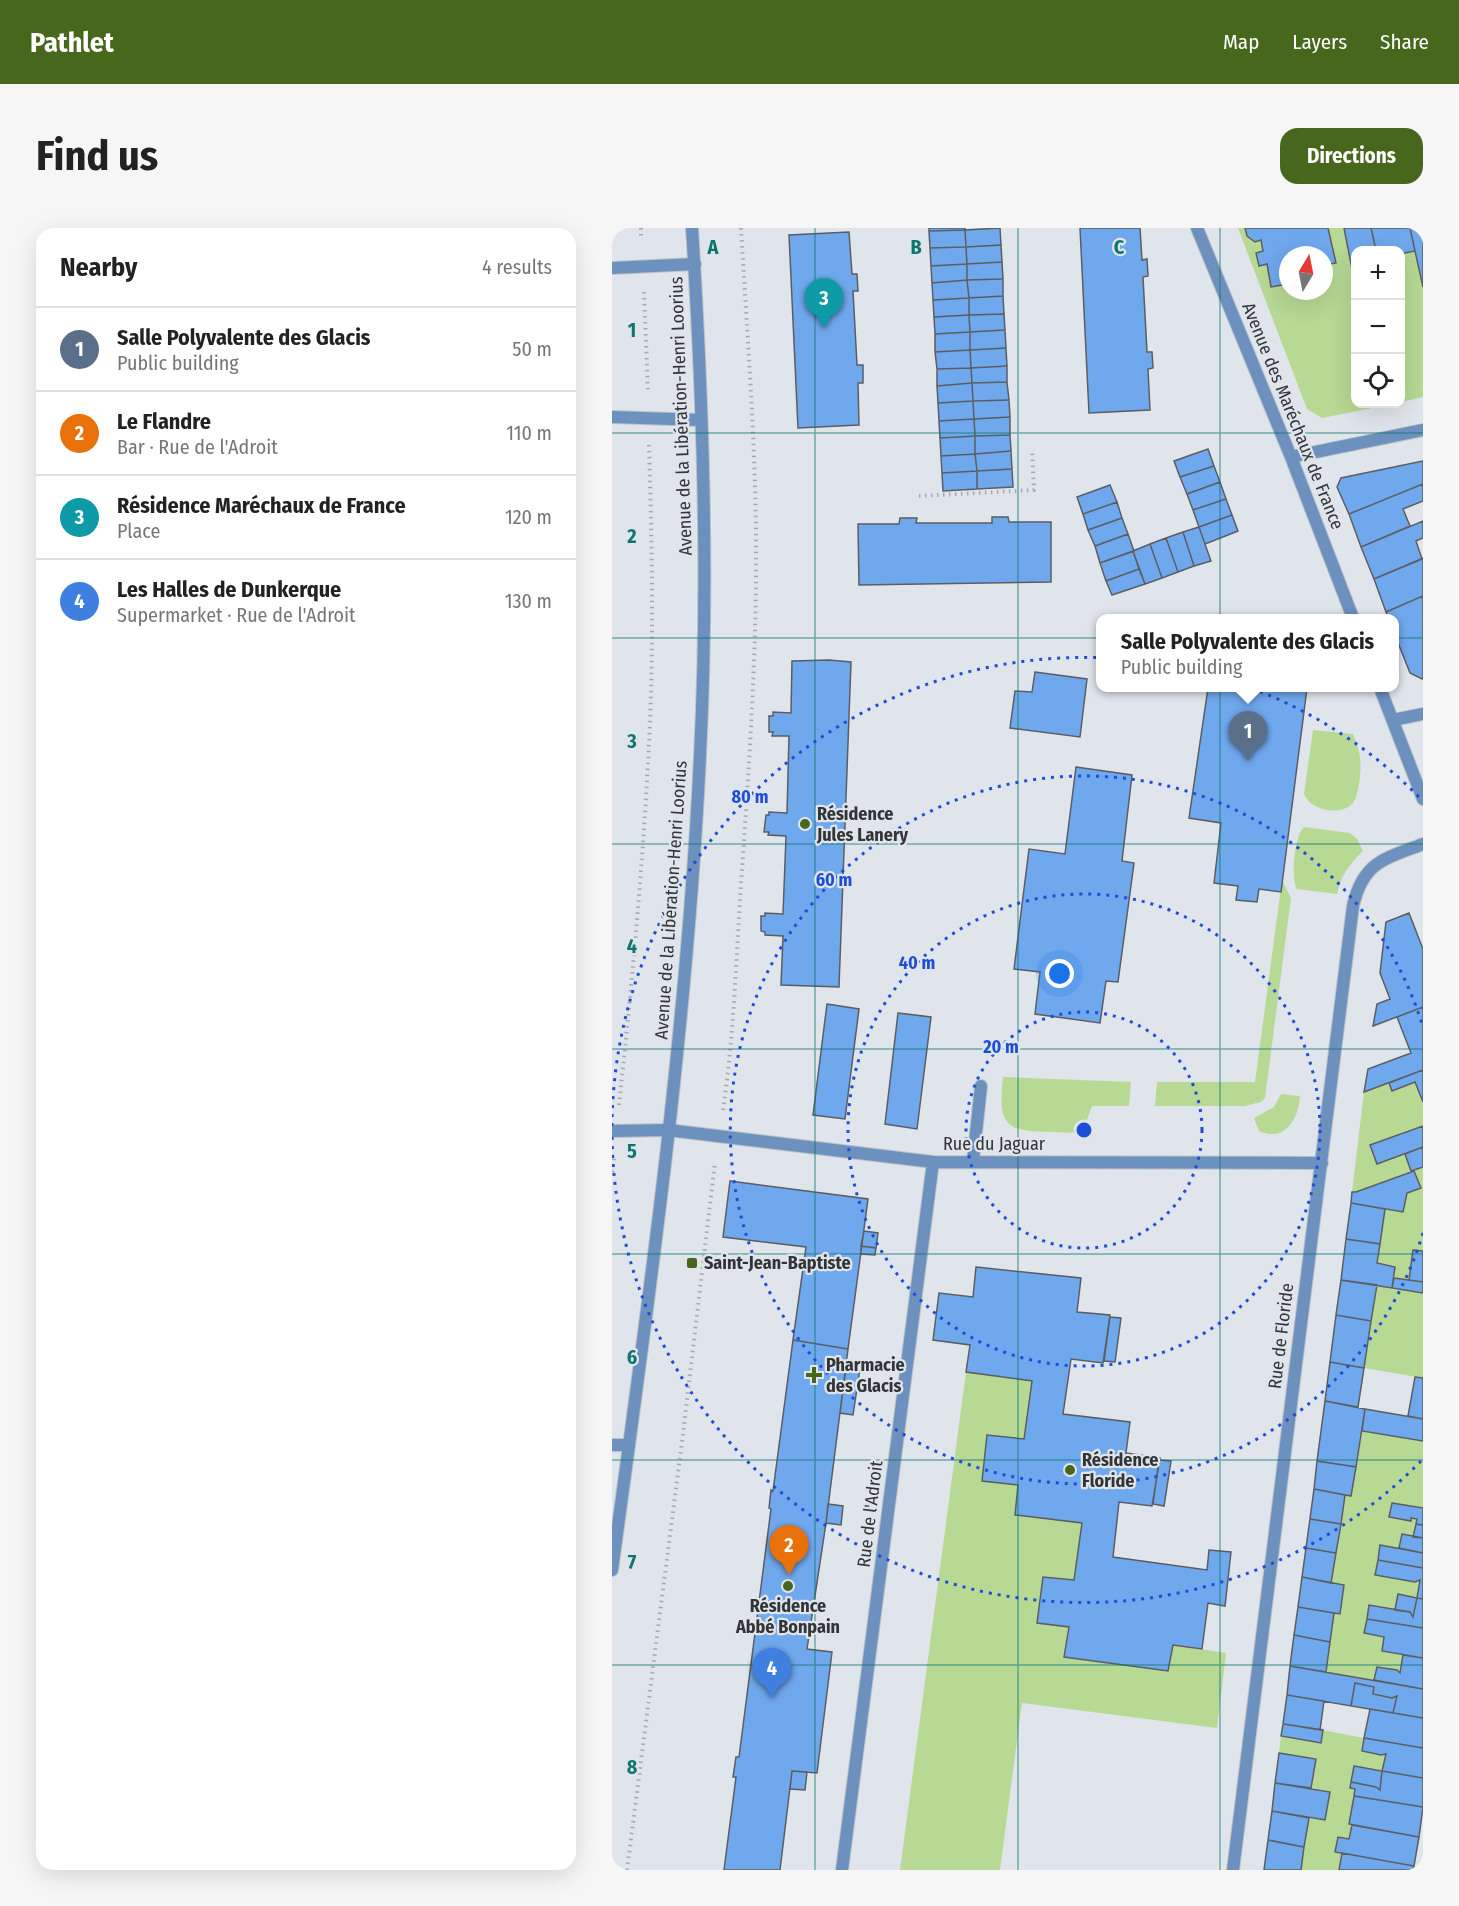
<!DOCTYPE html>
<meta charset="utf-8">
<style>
:root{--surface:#fff;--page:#f6f6f6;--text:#222;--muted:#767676;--line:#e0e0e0;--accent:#47671c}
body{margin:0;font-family:"Fira Sans Condensed",sans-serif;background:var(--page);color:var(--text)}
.controls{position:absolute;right:18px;top:18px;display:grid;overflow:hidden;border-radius:12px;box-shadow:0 6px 24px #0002}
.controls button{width:54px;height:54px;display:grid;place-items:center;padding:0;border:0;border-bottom:2px solid var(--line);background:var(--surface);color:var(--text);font:30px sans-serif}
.compass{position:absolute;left:667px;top:18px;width:54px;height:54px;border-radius:50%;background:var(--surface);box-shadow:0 6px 24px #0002;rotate:10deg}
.you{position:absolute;left:448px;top:746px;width:21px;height:21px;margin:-15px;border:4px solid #fff;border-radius:50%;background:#1a73e8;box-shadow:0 0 0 9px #1a73e833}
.badge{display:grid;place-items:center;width:39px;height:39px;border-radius:50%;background:var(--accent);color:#fff;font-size:20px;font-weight:700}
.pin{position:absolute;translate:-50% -50px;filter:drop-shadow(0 2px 3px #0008)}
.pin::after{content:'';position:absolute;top:32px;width:21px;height:18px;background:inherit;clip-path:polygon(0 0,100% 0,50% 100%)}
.popup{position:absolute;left:484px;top:386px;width:303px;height:78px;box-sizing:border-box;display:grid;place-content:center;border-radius:12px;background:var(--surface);filter:drop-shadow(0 2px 4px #0005);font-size:20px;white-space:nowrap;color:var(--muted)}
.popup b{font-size:22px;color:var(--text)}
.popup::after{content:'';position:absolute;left:50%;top:100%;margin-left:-12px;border:12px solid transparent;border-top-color:var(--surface)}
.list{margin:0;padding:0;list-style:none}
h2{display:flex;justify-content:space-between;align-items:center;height:78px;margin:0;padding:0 24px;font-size:26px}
h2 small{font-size:20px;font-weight:400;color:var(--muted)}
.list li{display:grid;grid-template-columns:39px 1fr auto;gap:18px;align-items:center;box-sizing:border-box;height:84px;padding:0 24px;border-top:2px solid var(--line)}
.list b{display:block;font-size:22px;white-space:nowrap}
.list p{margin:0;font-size:20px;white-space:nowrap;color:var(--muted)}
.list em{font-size:20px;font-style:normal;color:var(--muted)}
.icon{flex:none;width:33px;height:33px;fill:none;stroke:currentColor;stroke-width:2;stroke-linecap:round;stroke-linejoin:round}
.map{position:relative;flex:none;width:811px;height:1642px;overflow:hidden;border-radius:18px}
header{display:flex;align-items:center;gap:36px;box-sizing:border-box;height:84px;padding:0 30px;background:var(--accent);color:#fff}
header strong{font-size:28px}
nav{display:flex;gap:33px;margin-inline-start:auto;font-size:21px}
.intro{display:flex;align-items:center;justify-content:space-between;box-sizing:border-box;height:144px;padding:0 36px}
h1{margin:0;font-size:42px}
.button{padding:15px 27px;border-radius:18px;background:var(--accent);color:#fff;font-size:21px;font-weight:700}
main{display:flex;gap:36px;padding:0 36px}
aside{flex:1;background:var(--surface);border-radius:18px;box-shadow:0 6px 24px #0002}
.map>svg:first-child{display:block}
.green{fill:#b7d994}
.building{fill:#70a8ee;stroke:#5a5e63;stroke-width:1.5}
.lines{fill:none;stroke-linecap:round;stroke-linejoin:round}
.service-casing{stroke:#bdc2c8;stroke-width:14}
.minor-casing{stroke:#bdc2c8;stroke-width:14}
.tertiary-casing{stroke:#bdc2c8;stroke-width:14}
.path{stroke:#a5a9ae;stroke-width:4;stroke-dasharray:1.5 4.5;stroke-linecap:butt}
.service{stroke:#6c91bf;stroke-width:12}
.minor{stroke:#6c91bf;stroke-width:12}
.tertiary{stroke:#6c91bf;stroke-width:12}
.grid{fill:none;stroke:#0f766e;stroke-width:1.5;stroke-opacity:0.55}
.ring{fill:none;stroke:#1d4ed8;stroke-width:3;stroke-dasharray:3 6}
.poi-dot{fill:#47671c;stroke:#e0e5ec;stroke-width:2}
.labels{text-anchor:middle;stroke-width:4.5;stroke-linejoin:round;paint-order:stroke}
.street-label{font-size:18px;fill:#323436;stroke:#e0e5ec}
.poi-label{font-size:18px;font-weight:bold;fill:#323436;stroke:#e0e5ec;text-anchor:start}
.grid-label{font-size:20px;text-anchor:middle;font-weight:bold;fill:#0f766e;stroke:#e0e5ec;stroke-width:4.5;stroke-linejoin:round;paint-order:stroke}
.centre{fill:#1d4ed8;stroke:#e0e5ec;stroke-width:3}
.ring-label{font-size:18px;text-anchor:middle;font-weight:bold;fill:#1d4ed8;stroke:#e0e5ec;stroke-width:4.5;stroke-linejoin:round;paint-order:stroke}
</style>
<header>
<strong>Pathlet</strong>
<nav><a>Map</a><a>Layers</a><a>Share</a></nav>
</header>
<div class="intro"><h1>Find us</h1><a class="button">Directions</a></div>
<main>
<aside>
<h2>Nearby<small>4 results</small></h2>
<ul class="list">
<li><span class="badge" style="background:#5c6f8a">1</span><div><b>Salle Polyvalente des Glacis</b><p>Public building</p></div><em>50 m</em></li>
<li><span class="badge" style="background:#e8710a">2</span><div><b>Le Flandre</b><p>Bar · Rue de l'Adroit</p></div><em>110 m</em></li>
<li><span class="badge" style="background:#0f9aa8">3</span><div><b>Résidence Maréchaux de France</b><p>Place</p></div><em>120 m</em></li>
<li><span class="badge" style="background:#3f7fe0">4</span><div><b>Les Halles de Dunkerque</b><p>Supermarket · Rue de l'Adroit</p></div><em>130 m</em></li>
</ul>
</aside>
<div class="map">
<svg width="811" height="1642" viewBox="0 0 811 1642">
<rect width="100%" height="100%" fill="#e0e5ec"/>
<!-- green -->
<path class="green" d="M626,0H633L636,8L643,14L649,12L651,23L644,25L647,38L655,36L659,59L676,56V63H712V37L724,34L716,0H732L741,46H743L744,176H780L710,190L695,181Z
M803,23L811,59V169L789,174V26Z
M701,502L741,506C744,514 747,521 748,529C750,538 747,568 741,575C728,589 698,582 692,566Z
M692,599L738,605L745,611L751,623C738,635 728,649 725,666L685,661C678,650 683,607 692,599Z
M670,652L679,670L653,870L649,874L633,878H543L545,854H643Z
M391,849L519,854L517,878H480L472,900C462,907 451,904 440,904C392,904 386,896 391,849Z
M803,854L811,874V898L758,918L765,936L793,926L799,943L744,964H740L752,864L777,855L780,862Z
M669,866L688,868C687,890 673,915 647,903L642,890L662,879Z
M811,939V1023L801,1022L797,1052L782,1050L783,1038L765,1035L773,981L791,984L795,965L809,960L802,943Z
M765,1057L811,1065V1150L752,1140Z
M354,1144L420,1153L412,1211L375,1207L370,1253L406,1257L403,1287L470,1295L462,1352L431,1349L425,1394L457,1399L453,1430L556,1443L561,1417L614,1425L605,1500L410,1475L388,1642H288Z
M750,1203L811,1213V1280L778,1289L798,1293L799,1290L805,1291L801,1309L787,1320L768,1317L763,1347L803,1354L808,1352L805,1370L786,1366L783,1382L757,1377L752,1405L772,1409L770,1423L791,1427L788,1445L785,1442L765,1439L762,1452L714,1444L722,1385L728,1386L732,1357L719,1355L733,1267L739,1268Z
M711,1502L752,1510L750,1523L769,1527L774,1526L770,1543L742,1538L738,1559L743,1561L737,1596L740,1597C737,1613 729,1626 727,1642H689L697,1590L713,1592L718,1564L699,1560L703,1531L667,1525L669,1508L708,1515Z"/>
<!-- building -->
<path class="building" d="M317,0H353V2L317,3Z
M388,0L389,17L354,19L353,2Z
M468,0H528L530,32L535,31L536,48L531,49L535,124H540L541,140L536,141L538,182L477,185Z
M633,0H716L724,35L712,37V27H676V56L659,59L655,36L647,38L644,25L651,23L649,12L643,14L635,8Z
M732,0H759L764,22H744V46H741Z
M759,0H798L803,23L788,26V22H764Z
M798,0H811V59L803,23Z
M353,2L354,19L318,20L317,3Z
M237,4L240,46H245L246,63H241L245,137H251V155H246L247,197L186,200L177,7Z
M389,17L390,34L355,36L354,19Z
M354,19L355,36L319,38L318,20Z
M390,34L391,51L355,52V36Z
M355,36V52L320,55L319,38Z
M391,51V68L357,70L355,52Z
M355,52L357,70L321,72L320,55Z
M391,68L392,86L357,87V70Z
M357,70V87L322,89L321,72Z
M392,86L393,102L358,104L357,87Z
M357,87L358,104L323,106L322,89Z
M393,102L394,120L358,122V104Z
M358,104V122L323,124V106Z
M394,120L395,138L359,140L358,122Z
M358,122L359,140L325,141L323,124Z
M395,138V154L360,155L359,140Z
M359,140L360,155L325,158V141Z
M395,154L397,172L361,173L360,155Z
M360,155L361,173L326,175L325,158Z
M397,172L398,189L362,191L361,173Z
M361,173L362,191L327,193L326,175Z
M398,189V207L363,208L362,191Z
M362,191L363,208L328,210L327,193Z
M398,207L399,223L363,226V208Z
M363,208V226L329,228L328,210Z
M596,221L602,238L568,249L562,233Z
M399,223L400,241L365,243L363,226Z
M363,226L365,243L330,245L329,228Z
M811,233V256L737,286L725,259L729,250Z
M602,238L608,254L575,266L568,249Z
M400,241L401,259L365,261V243Z
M365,243V261L331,263L330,245Z
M608,254L614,271L581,282L575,266Z
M811,256V273L791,281L798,298L749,319L737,286Z
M498,257L505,274L471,286L465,269Z
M614,271L620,287L587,299L581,282Z
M505,274L510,290L476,302L471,286Z
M620,287L626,303L593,316L587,299Z
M380,289H396L397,294H439V354L247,357L246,296H287L288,290H305L304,295H380Z
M510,290L516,306L483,318L476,302Z
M811,293V310L804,313L810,331L762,351L749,319Z
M587,299L599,333L582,338L571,304Z
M571,304L582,338L566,344L554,310Z
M516,306L522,323L488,335L483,318Z
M554,310L566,344L550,350L538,316Z
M538,316L550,350L533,356L521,323Z
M521,323L527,341L494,353L488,335Z
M811,330V368L774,384L762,351Z
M527,341L533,356L500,367L494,353Z
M811,368V451H810L798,445L783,407V390H777L774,384Z
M217,432L239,434L227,759L169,757L171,708L153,707V704L149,703V688H153V685L171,686L174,608L156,607L157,604H152L154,587H157V584L175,585L177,508H160L161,504H157V488H161V484L179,485L180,433Z
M423,444L475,451L468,509L398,500L403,463L420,464Z
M596,460H695L669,664L647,661L645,674L624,672L626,658L602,655L609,595L577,590Z
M464,539L520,547L510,633L522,635L506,754L494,753L488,795L423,786L428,744L402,741L417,621L453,626Z
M797,685L811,721V779L761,798L765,776L778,771L768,745L774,694Z
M215,776L247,781L233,891L201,887Z
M811,779V842L752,864L756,841L799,825L785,789Z
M286,785L319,789L305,901L273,896Z
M811,842V874L803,854L780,863L777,855Z
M811,898V919L765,936L758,917Z
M811,919V939L799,943L793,926Z
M802,943L809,960L795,965L791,984L739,975L740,964H744Z
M118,953L256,971L236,1121L181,1112L194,1019L111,1009Z
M739,975L773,981L768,1016L734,1011Z
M252,1003L266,1005L264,1020L249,1018Z
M734,1011L768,1016L765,1035L783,1039L780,1060L729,1052Z
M249,1018L264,1020L263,1027L249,1026Z
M801,1022L811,1023V1054L797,1052Z
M364,1039L469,1050L465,1084L498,1087L491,1135L459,1131L451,1186L518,1194L514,1225L548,1230L540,1278L507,1274L501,1329L595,1342L597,1322L619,1324L613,1378L596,1375L590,1421L561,1417L556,1443L452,1429L457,1399L425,1395L431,1349L462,1352L470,1295L403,1287L406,1257L370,1253L375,1207L412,1211L420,1153L354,1144L358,1117L321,1112L327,1065L361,1069Z
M782,1050L811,1054V1065L780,1060Z
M729,1052L765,1057L759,1093L724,1087Z
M724,1087L759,1093L752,1140L718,1134Z
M498,1089L509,1090L503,1134L492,1133Z
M181,1112L236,1121L214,1295L195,1421L220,1424L205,1545L180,1543L168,1642H112L124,1549H121L124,1529H127L159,1281L157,1280L159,1262L161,1263Z
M235,1132L249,1134L241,1187L228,1185Z
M718,1134L752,1140L746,1179L713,1173Z
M803,1149L811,1150V1191L796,1188Z
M713,1173L753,1181L744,1239L705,1233Z
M753,1181L811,1191V1213L750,1203Z
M547,1232L559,1233L552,1278L541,1276Z
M705,1233L744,1239L739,1268L702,1261Z
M702,1261L733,1267L729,1296L698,1291Z
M780,1275L811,1280V1297L804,1296L805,1291L799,1290V1293L777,1289Z
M216,1276L231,1278L229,1297L214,1295Z
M698,1291L729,1296L724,1325L694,1320Z
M804,1296L811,1297V1310L801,1309Z
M790,1306L811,1310V1325L787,1320Z
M768,1317L811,1325V1340L766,1332Z
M694,1320L724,1325L719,1355L690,1349Z
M766,1332L811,1340V1371L805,1370L808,1352L803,1354L763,1347Z
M690,1349L732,1357L728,1386L686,1379Z
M786,1366L805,1370L801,1389L798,1384L783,1382Z
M805,1370L811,1371V1400L755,1391L757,1377L798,1384L801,1389Z
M686,1379L722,1385L718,1414L682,1407Z
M755,1391L811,1400V1430L770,1423L772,1409L752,1405Z
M682,1407L718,1414L714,1444L678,1438Z
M791,1427L811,1430V1461L762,1452L765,1439L785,1442L788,1445Z
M678,1438L811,1461V1490L781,1485L785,1468L780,1470L761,1466L762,1459L743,1455L739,1478L675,1467Z
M743,1455L762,1459L761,1466L780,1470L785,1468L781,1485L739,1478Z
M675,1467L712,1473L708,1502L671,1496Z
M758,1481L811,1490V1520L752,1510Z
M671,1496L711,1502L709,1515L669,1508Z
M752,1510L811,1520V1550L770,1543L774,1526L769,1527L750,1523Z
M667,1525L704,1531L699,1560L663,1555Z
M742,1538L770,1543L768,1562L764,1559L739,1554Z
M180,1543L195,1544L193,1562L178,1561Z
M770,1543L811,1550V1579L742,1568L743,1561L738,1560L739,1554L764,1559L768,1562Z
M663,1555L718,1564L713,1592L660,1583Z
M742,1568L811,1579L807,1609L737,1596Z
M660,1583L697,1590L692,1619L656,1612Z
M740,1597L807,1609L802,1638L723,1624L726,1609L737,1611Z
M656,1612L692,1619L689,1642H652Z
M730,1625L802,1638L801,1642H727Z"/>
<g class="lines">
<!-- service casing -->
<g class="service-casing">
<path id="service" d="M361,933L369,858
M0,1217H17"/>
</g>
<!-- minor casing -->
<g class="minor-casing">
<path id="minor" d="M585,0L679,229L741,390
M0,40L83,36
M0,189L89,192
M679,229L811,202
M768,460L811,571
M781,492L811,486
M0,903L56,902L321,934L710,935
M230,1642L321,934
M621,1642L741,678C751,634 772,631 811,616"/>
</g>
<!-- tertiary casing -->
<g class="tertiary-casing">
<path id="tertiary" d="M0,1342C37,1072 75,801 88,528C97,352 91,175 80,0"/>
</g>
<!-- path -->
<path class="path" d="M29,0V11
M32,64L36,164
M307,268L422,262L420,222
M7,877C20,757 31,636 37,516C42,416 40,316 37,217
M111,882C122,808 124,732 129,656C137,541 145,424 144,308C143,205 135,103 129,0
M0,944L2,929
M15,1642L71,1206L103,934"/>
<!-- service -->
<use href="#service" class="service"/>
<!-- minor -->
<use href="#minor" class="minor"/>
<!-- tertiary -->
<use href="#tertiary" class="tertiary"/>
</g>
<!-- grid -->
<path class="grid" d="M203,0V1642M406,0V1642M608,0V1642M0,205H811M0,410H811M0,616H811M0,821H811M0,1026H811M0,1232H811M0,1437H811"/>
<!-- distance rings -->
<g class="ring">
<circle cx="472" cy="902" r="118"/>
<circle cx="472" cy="902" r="236"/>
<path d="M811 1005A354 354 0 1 1 811 799"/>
<path d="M809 1233A472 472 0 0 1 0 906M0 898A472 472 0 0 1 809 571"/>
</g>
<!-- markers -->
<g class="poi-dot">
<circle cx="193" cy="596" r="6"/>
<rect x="74" y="1029" width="12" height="12" rx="3"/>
<path d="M199 1138h6v6h6v6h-6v6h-6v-6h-6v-6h6z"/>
<circle cx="458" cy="1242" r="6"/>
<circle cx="176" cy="1358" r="6"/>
</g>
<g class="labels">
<!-- street labels -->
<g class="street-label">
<text transform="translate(69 188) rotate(-92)" y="6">Avenue de la Libération-Henri Loorius</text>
<text transform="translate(681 188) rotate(68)" y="6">Avenue des Maréchaux de France</text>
<text transform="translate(59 672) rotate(-86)" y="6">Avenue de la Libération-Henri Loorius</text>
<text x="382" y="922">Rue du Jaguar</text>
<text transform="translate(669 1108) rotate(-83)" y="6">Rue de Floride</text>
<text transform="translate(258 1286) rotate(-83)" y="6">Rue de l'Adroit</text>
</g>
<!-- poi labels -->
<g class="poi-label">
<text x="205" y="592">Résidence<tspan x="205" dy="21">Jules Lanery</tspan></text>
<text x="92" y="1041">Saint-Jean-Baptiste</text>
<text x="214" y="1143">Pharmacie<tspan x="214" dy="21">des Glacis</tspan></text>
<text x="470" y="1238">Résidence<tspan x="470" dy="21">Floride</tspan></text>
<text x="176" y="1384" text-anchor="middle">Résidence<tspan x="176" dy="21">Abbé Bonpain</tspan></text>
</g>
</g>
<g class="grid-label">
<text x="101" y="26">A</text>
<text x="304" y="26">B</text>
<text x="507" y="26">C</text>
<text x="20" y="109">1</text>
<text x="20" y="315">2</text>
<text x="20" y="520">3</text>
<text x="20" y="725">4</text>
<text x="20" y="930">5</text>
<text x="20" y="1136">6</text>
<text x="20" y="1341">7</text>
<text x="20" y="1546">8</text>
</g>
<circle cx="472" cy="902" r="9" class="centre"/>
<g class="ring-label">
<text x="138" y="575">80 m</text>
<text x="222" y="658">60 m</text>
<text x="305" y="741">40 m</text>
<text x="389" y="825">20 m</text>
</g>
</svg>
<div class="controls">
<button>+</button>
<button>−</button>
<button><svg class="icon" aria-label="locate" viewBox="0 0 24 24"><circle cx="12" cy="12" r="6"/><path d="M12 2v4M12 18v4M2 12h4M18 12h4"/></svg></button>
</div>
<svg class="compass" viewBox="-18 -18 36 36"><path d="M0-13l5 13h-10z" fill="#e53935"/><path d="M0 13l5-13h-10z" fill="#767676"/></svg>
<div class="you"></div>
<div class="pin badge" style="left:636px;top:533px;background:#5c6f8a">1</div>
<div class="popup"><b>Salle Polyvalente des Glacis</b>Public building</div>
<div class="pin badge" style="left:177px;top:1347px;background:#e8710a">2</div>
<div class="pin badge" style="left:212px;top:100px;background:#0f9aa8">3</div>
<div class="pin badge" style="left:160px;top:1470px;background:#3f7fe0">4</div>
</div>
</main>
